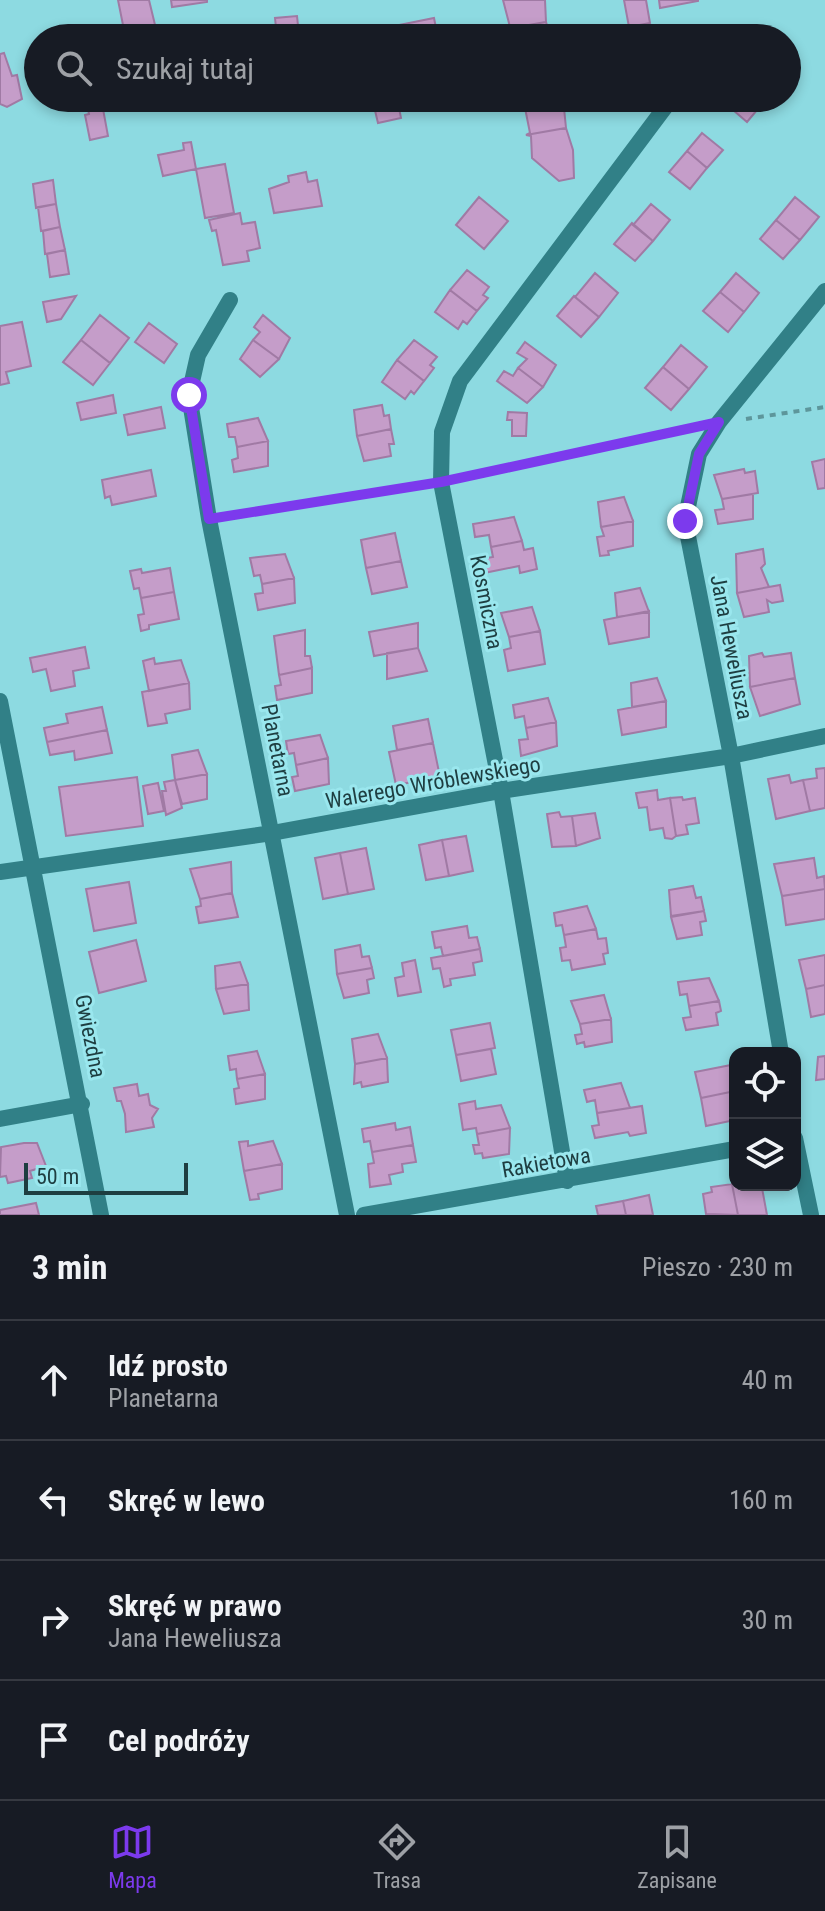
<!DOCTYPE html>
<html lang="pl">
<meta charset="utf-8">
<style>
:root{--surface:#171b24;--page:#20242c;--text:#f1f3f6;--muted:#9ea1a6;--line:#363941;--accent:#7c3aed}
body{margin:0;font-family:"Roboto Condensed",sans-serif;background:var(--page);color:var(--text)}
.controls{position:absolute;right:24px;bottom:24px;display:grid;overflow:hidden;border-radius:16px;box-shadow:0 4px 12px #0003}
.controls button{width:72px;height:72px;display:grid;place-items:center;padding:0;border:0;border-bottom:2px solid var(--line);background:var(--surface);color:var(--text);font:40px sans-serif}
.scale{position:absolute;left:24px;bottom:20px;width:164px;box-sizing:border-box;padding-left:8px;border:4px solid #1e3e41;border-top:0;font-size:22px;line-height:28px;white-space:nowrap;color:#1e3e41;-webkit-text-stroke:6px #9ae7ee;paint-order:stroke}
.stop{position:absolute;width:24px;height:24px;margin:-18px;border:6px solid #7c3aed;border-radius:50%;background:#fff}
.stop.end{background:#7c3aed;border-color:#fff;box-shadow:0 2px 8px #0008}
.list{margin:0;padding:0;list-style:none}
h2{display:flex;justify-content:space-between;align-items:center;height:104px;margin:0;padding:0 32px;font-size:34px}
h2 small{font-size:26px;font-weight:400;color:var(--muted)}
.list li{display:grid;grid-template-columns:52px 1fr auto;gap:24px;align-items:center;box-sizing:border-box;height:120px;padding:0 32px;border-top:2px solid var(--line)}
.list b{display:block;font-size:30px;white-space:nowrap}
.list p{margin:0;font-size:26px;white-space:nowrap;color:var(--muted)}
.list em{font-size:26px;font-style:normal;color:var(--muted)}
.icon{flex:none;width:44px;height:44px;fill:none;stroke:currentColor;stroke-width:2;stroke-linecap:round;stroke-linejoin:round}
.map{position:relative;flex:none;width:825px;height:1215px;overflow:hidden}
.search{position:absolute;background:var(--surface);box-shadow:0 4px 12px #0003;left:24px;right:24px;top:24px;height:88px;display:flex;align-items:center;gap:20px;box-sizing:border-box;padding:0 28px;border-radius:44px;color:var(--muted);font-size:30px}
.sheet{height:584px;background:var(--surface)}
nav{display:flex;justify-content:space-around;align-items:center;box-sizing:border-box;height:112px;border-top:2px solid var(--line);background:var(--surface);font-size:22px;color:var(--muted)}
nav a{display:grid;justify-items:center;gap:4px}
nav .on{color:var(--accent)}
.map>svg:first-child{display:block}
.building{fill:#c59dc9;stroke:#a07aa4;stroke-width:2}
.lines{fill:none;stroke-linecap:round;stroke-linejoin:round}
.path{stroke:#5d969b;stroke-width:4;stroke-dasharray:6 6;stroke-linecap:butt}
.street{stroke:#318087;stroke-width:16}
.route{stroke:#7c3aed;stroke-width:10}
.labels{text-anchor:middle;stroke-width:6;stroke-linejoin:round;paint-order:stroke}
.street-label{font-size:22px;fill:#1e3e41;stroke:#9ae7ee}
</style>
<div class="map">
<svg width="825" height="1215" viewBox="0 0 825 1215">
<rect width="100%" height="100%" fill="#8ddae1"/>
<!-- building -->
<path class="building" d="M118,0H149L156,29L125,35Z
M171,0H207V2L172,7Z
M503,0H545L546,22L507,29L510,27Z
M624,0H646L650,23L629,27Z
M659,0H698V1L660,8Z
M297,16L299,35L277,37L275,18Z
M434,18L438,38H401L399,25Z
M546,22L551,38H510L511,29H507Z
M4,53L12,76L17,75L22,99L7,107L0,104V54Z
M86,98H101L108,136L90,140L85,115L89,114Z
M372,98H397L401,118L378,123Z
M523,98H563L566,128L526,135L530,133Z
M731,98H767L747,122L726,104Z
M566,128L573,150L574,178L559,181L532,158L531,136L526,135Z
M702,133L723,150L707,168L687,151Z
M191,142L196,169L163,176L158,155L184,150L183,143Z
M687,151L707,168L690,189L669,172Z
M225,164L234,213L205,218L196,169Z
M306,172L308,182L317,180L322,206L274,213L269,189L289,182L288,176Z
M53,180L56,204L36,208L33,184Z
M479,197L508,221L484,249L456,225Z
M795,197L819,217L800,240L776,220Z
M56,204L60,227L41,231L38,207Z
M651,204L670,220L653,241L633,225Z
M240,213L242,224L255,222L260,248L247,251L249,261L223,265L216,230L212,231L209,220Z
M776,220L800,240L783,259L760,239Z
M632,223L653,241L635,261L614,244Z
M60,227L65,250L45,254L43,231Z
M65,250L69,274L50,277L47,254Z
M467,270L489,287L483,295L488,298L477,311L450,290Z
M595,273L618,293L599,317L575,297Z
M736,273L759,293L744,312L720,292Z
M450,290L477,311L467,324L463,321L458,329L435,312Z
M720,292L744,312L728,332L703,311Z
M76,296L61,319L47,322L43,302Z
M574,296L599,317L581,337L557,316Z
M100,315L129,338L110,363L81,340Z
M263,315L290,338L279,359L253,340L260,332L254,327Z
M22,322L31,366L6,372L9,383L0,385V326Z
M149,323L177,344L164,363L135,342Z
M81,340L110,363L93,385L63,362Z
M253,340L279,359L260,377L240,359Z
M414,340L437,357L430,365L434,368L424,381L397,360Z
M525,342L556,365L543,387L518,368L527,359L517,353Z
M681,345L707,367L689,389L663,367Z
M397,360L424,381L414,394L411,391L405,399L382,382Z
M663,367L689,389L671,410L645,388Z
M518,368L543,387L527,403L497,381L504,371L513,376Z
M113,395L116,413L81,420L77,403Z
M382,405L384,416L389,415L391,429L357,436L354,410Z
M161,407L165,428L128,435L124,415Z
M508,412L527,413L526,436H512V420H507Z
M258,418L268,441L237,447L235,437H229L227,424Z
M391,429L394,444H389L391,456L364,461L357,436Z
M268,441V466L234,472L232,460L238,458L237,447Z
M825,459V488L818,489L812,462Z
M744,469L745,473L755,471L758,493L722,499L714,475Z
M151,470L156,496L112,505L110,496L105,498L102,480Z
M753,494V519L718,524L715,510L724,509L722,499Z
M624,497L633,521L601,527L598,502Z
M514,517L522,541L491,547L489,535L475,537L473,524Z
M633,521V546L608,551L609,555L600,556L597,537L604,536L601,527Z
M395,533L401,561L366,568L361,540Z
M522,541L524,550L533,548L537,569L520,573L519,566L484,573L481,559L493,557L491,547Z
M763,549L765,564L761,568L769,587L737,593L736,554Z
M285,554L294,578L262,584L260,575L254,576L250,558Z
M401,561L407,587L372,594L366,568Z
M170,568L174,592L141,598L139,588L134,589L130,571L141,569L142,573Z
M294,578L295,603L258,610L255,594L263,593L262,584Z
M780,585L783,601L772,603L767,600L769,612L744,617L737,593Z
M640,588L649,612L617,617L615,593Z
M174,592L179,619L149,625V629L141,631L138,615L144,614L141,598Z
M532,607L540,631L509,637L501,613Z
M649,611V637L609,644L604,620Z
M418,623V648L374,656L369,632Z
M305,630V656H310L312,668L279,675L274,636Z
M540,631L545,664L508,671L504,650L511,648L509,637Z
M85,647L89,668L73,671L75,686L51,691L46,669L33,672L30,658Z
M418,648L427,671L387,679V653Z
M762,653L764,657L791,653L795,678L750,687L749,656Z
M154,658L155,664L181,660L189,683L149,691L143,661Z
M312,668V693L277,700L275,686L281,685L279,675Z
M657,678L666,701L632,707L631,683Z
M795,678L800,704L760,716L750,687Z
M189,683L190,709L165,714L167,723L148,726L142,692Z
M548,698L556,722L526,728L524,716L515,718L513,705Z
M666,701V727L622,735L618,710Z
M102,707L107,730L47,742L44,728L68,723L66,714Z
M428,719L433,743L397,750L393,726Z
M556,722L557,746L521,756L519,740L528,739L526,728Z
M107,730L112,753L75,760L74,751L50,755L47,742Z
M320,735L328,758L296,765L294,753L288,754L286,741Z
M433,743L440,777L396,785L389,752Z
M198,750L207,774L175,780L172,755Z
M328,758L329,784L295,791L292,777L298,776L296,765Z
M825,768V808L810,811L803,780L817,778L816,769Z
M207,774V799L182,804L175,780Z
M789,775L791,783L803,780L810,811L776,819L768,779Z
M137,777L143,826L66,836L59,787Z
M175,780L182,808L166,815L162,791H166L164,782Z
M158,783L164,811L148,814L143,786Z
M657,790L658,800L670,798L676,836L672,839L665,838L663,828L650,830L647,807L639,808L636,793Z
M682,797L683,800L695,798L699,823L686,825L688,834L676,836L670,798Z
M559,812L561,817L572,816L576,846L552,847L547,814Z
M595,813L600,838L576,846L572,816Z
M466,836L473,871L449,876L442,840Z
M442,840L449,876L426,880L419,845Z
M366,848L374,889L348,894L340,853Z
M340,853L348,894L323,899L315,858Z
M814,858L817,878L824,876L825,889L782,896L774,864Z
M231,862L232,893L200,899L190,869Z
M129,882L136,923L94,931L86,889Z
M693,886L696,898L701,897L704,911L671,916L669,890Z
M825,889V919L786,925L782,896Z
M232,893L238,917L199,923L196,907L201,906L200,899Z
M587,906L596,929L564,935L562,925L556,926L554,913Z
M704,911L706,921L700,922L702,935L677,939L671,917Z
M467,926L469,938L477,937L480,949L443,956L441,947L435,948L432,932Z
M596,929L598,939L606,938L608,953L603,954L605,964L572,970L570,960L562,961L560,948L566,947L564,935Z
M136,940L146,981L99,993L89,952Z
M360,945L362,957L369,956L372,968L337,974L335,950Z
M480,949L482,961L473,963L475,975L450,979L451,985L444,987L440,968L433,969L431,958Z
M825,955V985L806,989L799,960Z
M415,960L421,992L398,996L395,978L404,976L402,963Z
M240,962L248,984L216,989L215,966Z
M372,968L374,978L367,980L369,993L344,998L337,974Z
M709,978L719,1001L689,1006L687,994L680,995L678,982Z
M248,984L249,1010L224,1014L216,989Z
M825,985V1014L811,1017L806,989Z
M604,995L611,1019L580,1024L571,1001Z
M719,1001L721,1011L716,1013L718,1025L686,1030L683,1018L691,1017L689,1006Z
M611,1019L612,1042L585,1047L584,1042L577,1044L575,1035L582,1034L580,1024Z
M490,1023L495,1048L456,1055L451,1030Z
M378,1034L387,1058L355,1064L352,1039Z
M491,1049L496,1074L461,1081L456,1055Z
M257,1051L265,1074L237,1079L236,1069L230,1070L228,1056Z
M825,1056V1079L816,1080L818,1057Z
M387,1058L388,1082L362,1087L361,1082L354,1084L355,1064Z
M731,1065L735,1091L701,1098L695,1072Z
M265,1074V1099L236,1104L234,1089L239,1088L237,1079Z
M621,1083L630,1108L597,1113L595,1100L587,1102L584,1090Z
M137,1084L139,1096L148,1094L150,1105L158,1109L152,1118L154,1127L126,1132L125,1114L121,1101H117L114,1088Z
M735,1091V1120L706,1126L701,1098Z
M475,1101L476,1109L501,1105L510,1128L477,1134L476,1128L463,1130L459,1104Z
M642,1106L646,1133L630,1136L628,1132L595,1138L592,1126L599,1125L597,1113Z
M395,1123L396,1130L410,1127L413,1145L372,1152L370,1141L364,1142L362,1129Z
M510,1128L509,1154L483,1158L482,1153L475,1154L473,1145H479L477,1134Z
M248,1141V1146L273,1141L282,1164L244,1171L239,1142Z
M24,1143H37L46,1166L30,1171L32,1178L8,1183L6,1176L0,1177L1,1147Z
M413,1145L416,1162L402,1164L403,1172L389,1175L391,1184L370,1187L368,1164L374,1163L372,1152Z
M282,1164V1189L258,1194L259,1199L250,1200L244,1171Z
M732,1184L762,1188L767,1215H738Z
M732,1184L738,1215L706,1214L703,1194L712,1192L711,1187Z
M649,1195L653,1215H626L623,1201Z
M623,1201L626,1215H598L596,1206Z
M36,1203L39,1215H0V1210Z"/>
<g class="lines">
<!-- path -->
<path class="path" d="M746,419L825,407
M460,478L694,428
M227,516L424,485"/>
<!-- street -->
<path class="street" d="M230,300L198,355L189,395L209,519L347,1215
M0,701L101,1215
M0,872L272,833L501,791L731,756L825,736
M781,1053L731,756L685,521L699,454L719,422L825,291
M0,1119L82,1104
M795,1138L811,1215
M567,1181L501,791L441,482L442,432L460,381L672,98
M364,1215L735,1149"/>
</g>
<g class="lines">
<!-- route -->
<path class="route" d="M189,395L209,519L441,482L719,422L699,454L685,521"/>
</g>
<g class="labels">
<!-- street labels -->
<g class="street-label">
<text transform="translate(487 602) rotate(79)" y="8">Kosmiczna</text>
<text transform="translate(732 647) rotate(79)" y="8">Jana Heweliusza</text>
<text transform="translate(278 750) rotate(79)" y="8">Planetarna</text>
<text transform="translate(433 782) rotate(-10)" y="8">Walerego Wróblewskiego</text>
<text transform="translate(91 1036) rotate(79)" y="8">Gwiezdna</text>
<text transform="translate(546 1162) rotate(-10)" y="8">Rakietowa</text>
</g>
</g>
</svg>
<div class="controls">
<button><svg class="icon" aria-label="locate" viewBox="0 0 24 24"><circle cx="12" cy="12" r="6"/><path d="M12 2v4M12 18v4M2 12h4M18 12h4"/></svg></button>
<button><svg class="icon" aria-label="layers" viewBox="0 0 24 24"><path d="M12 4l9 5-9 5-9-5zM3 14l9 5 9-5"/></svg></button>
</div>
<div class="scale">50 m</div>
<div class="stop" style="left:189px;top:395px"></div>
<div class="stop end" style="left:685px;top:521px"></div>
<div class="search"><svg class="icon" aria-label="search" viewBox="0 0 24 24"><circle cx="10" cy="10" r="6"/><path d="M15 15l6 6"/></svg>Szukaj tutaj</div>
</div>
<section class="sheet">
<h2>3 min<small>Pieszo · 230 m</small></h2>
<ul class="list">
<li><svg class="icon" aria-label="ahead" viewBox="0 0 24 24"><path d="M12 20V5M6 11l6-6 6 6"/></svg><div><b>Idź prosto</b><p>Planetarna</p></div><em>40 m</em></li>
<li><svg class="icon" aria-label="left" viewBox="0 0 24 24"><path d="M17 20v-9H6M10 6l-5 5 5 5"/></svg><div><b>Skręć w lewo</b></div><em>160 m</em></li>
<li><svg class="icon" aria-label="right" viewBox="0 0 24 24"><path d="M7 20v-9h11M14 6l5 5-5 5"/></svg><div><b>Skręć w prawo</b><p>Jana Heweliusza</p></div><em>30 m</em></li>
<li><svg class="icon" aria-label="arrive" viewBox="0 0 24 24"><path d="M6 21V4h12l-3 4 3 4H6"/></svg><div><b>Cel podróży</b></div></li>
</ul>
</section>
<nav>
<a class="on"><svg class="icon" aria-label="map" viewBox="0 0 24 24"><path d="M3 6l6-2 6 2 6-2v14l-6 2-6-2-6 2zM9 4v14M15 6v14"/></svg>Mapa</a>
<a><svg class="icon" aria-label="directions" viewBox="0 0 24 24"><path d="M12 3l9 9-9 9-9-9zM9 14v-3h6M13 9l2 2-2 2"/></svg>Trasa</a>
<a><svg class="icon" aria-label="saved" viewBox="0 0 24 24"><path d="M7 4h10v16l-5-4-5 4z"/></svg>Zapisane</a>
</nav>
